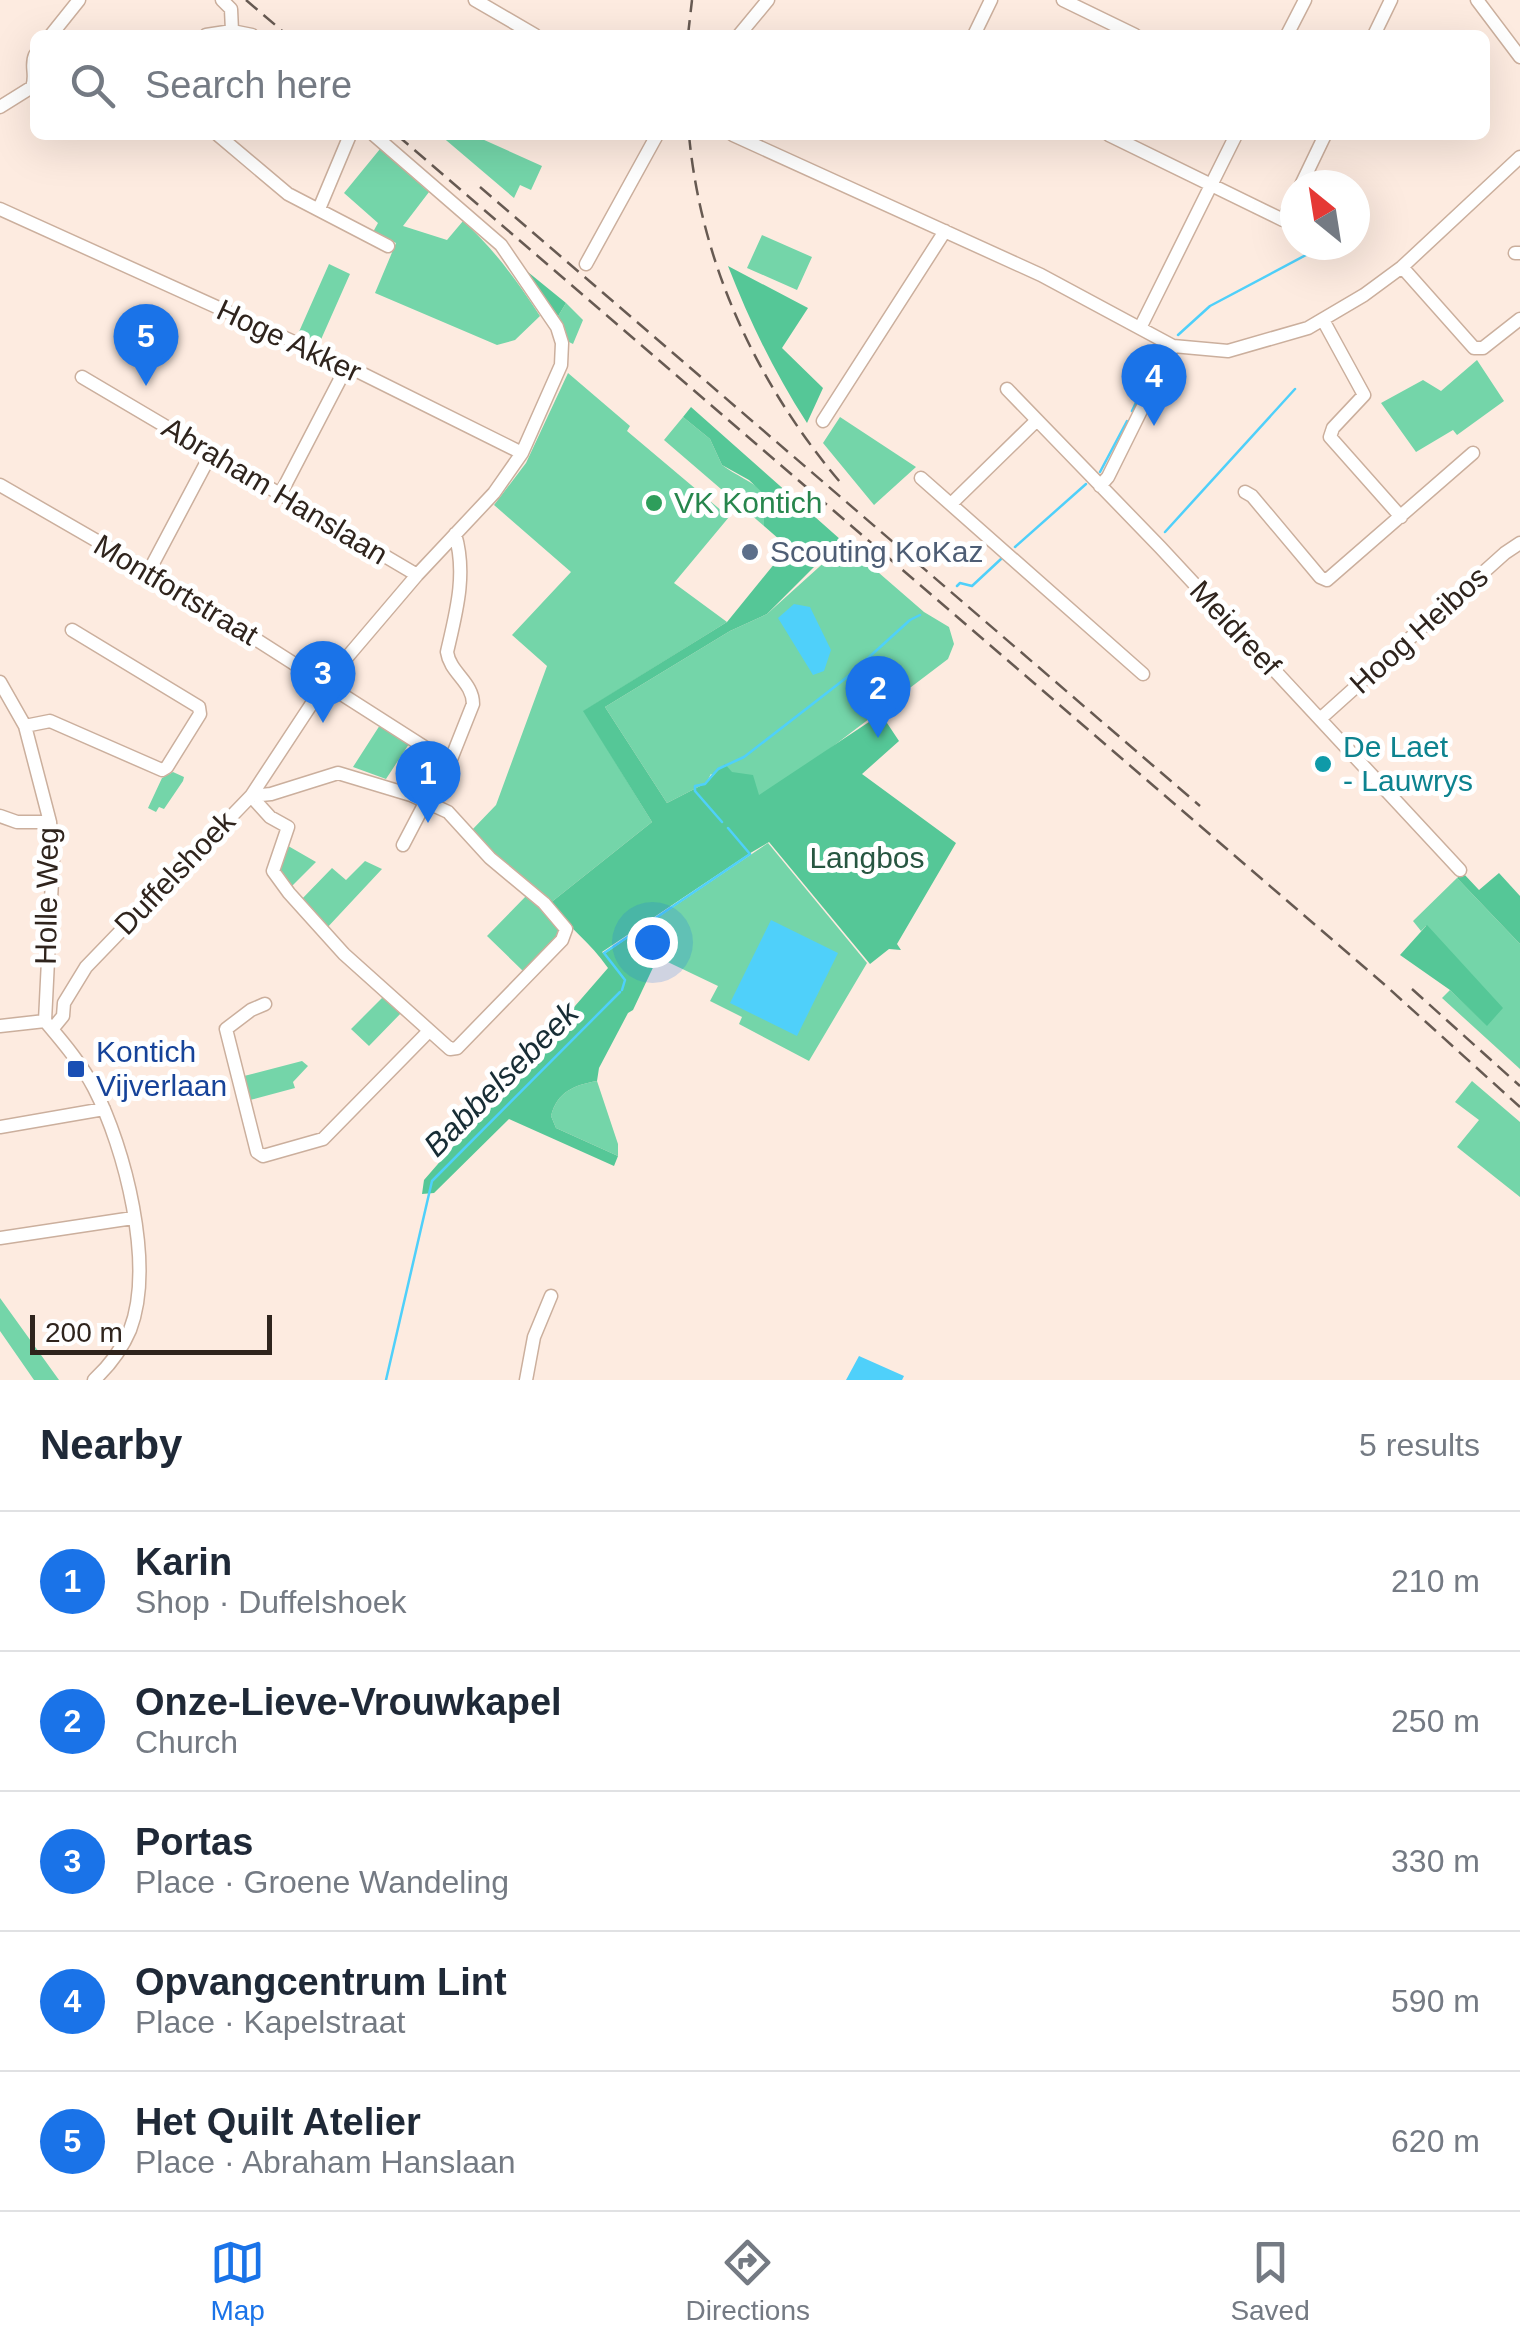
<!DOCTYPE html>
<meta charset="utf-8">
<style>
:root{--surface:#fff;--page:#f6f6f7;--text:#1f2937;--muted:#747a83;--line:#e0e1e3;--accent:#1a73e8}
body{margin:0;font-family:Helvetica,sans-serif;background:var(--page);color:var(--text)}
.compass{position:absolute;left:1280px;top:170px;width:90px;height:90px;border-radius:50%;background:var(--surface);box-shadow:0 10px 40px #0002;rotate:330deg}
.scale{position:absolute;left:30px;bottom:25px;width:242px;box-sizing:border-box;padding-left:10px;border:5px solid #2f241d;border-top:0;font-size:28px;line-height:35px;white-space:nowrap;color:#2f241d;-webkit-text-stroke:8px #fff;paint-order:stroke}
.you{position:absolute;left:652px;top:942px;width:35px;height:35px;margin:-25px;border:8px solid #fff;border-radius:50%;background:#1a73e8;box-shadow:0 0 0 15px #1a73e833}
.badge{display:grid;place-items:center;width:65px;height:65px;border-radius:50%;background:var(--accent);color:#fff;font-size:32px;font-weight:700}
.pin{position:absolute;translate:-50% -82px;filter:drop-shadow(0 2px 5px #0008)}
.pin::after{content:'';position:absolute;top:52px;width:35px;height:30px;background:inherit;clip-path:polygon(0 0,100% 0,50% 100%)}
.list{margin:0;padding:0;list-style:none}
h2{display:flex;justify-content:space-between;align-items:center;height:130px;margin:0;padding:0 40px;font-size:42px}
h2 small{font-size:32px;font-weight:400;color:var(--muted)}
.list li{display:grid;grid-template-columns:65px 1fr auto;gap:30px;align-items:center;box-sizing:border-box;height:140px;padding:0 40px;border-top:2px solid var(--line)}
.list b{display:block;font-size:38px;white-space:nowrap}
.list p{margin:0;font-size:32px;white-space:nowrap;color:var(--muted)}
.list em{font-size:32px;font-style:normal;color:var(--muted)}
.icon{flex:none;width:55px;height:55px;fill:none;stroke:currentColor;stroke-width:2;stroke-linecap:round;stroke-linejoin:round}
.map{position:relative;flex:none;width:1520px;height:1380px;overflow:hidden}
.search{position:absolute;background:var(--surface);box-shadow:0 10px 40px #0002;left:30px;right:30px;top:30px;height:110px;display:flex;align-items:center;gap:25px;box-sizing:border-box;padding:0 35px;border-radius:15px;color:var(--muted);font-size:38px}
.sheet{height:830px;background:var(--surface)}
nav{display:flex;justify-content:space-around;align-items:center;box-sizing:border-box;height:140px;border-top:2px solid var(--line);background:var(--surface);font-size:28px;color:var(--muted)}
nav a{display:grid;justify-items:center;gap:5px}
nav .on{color:var(--accent)}
.map>svg:first-child{display:block}
.green{fill:#74d5a9}
.forest{fill:#55c797}
.water{fill:#4fd0fa}
.lines{fill:none;stroke-linecap:round;stroke-linejoin:round}
.stream{stroke:#4fd0fa;stroke-width:2.5}
.minor-casing{stroke:#cbaf9d;stroke-width:15}
.minor{stroke:#fff;stroke-width:12}
.rail{stroke:#675a52;stroke-width:2.5;stroke-dasharray:15 8;stroke-linecap:butt}
.leisure-dot{fill:#2e9e5b;stroke:#fff;stroke-width:4}
.service-dot{fill:#5c6f8a;stroke:#fff;stroke-width:4}
.culture-dot{fill:#0f9aa8;stroke:#fff;stroke-width:4}
.transit-dot{fill:#1a4fb4;stroke:#fff;stroke-width:4}
.labels{text-anchor:middle;stroke-width:10;stroke-linejoin:round;paint-order:stroke}
.street-label{font-size:30px;fill:#2f241d;stroke:#fff}
.leisure-label{font-size:30px;fill:#27864d;stroke:#fff;text-anchor:start}
.service-label{font-size:30px;fill:#4e5e75;stroke:#fff;text-anchor:start}
.culture-label{font-size:30px;fill:#0d838f;stroke:#fff;text-anchor:start}
.park-label{font-size:30px;fill:#275641;stroke:#fff}
.transit-label{font-size:30px;fill:#164399;stroke:#fff;text-anchor:start}
.water-label{font-size:32px;font-style:italic;fill:#172d35;stroke:#fff}
</style>
<div class="map">
<svg width="1520" height="1380" viewBox="0 0 1520 1380">
<rect width="100%" height="100%" fill="#fdebe0"/>
<!-- green -->
<path class="green" d="M440,135H473L542,166L531,190L520,185L514,198Z
M380,149L429,192L403,226L447,240L463,221C495,250 517,281 540,316L515,340L497,345L375,293L396,243L373,232L378,223L344,193Z
M762,235L812,257L797,290L747,268Z
M329,264L350,274L319,344L298,334Z
M566,303L583,320L573,344L567,341L557,318Z
M1477,360L1504,401L1457,435L1453,430L1416,452L1381,403L1423,380L1441,391Z
M568,373L630,426L627,431L729,517L674,583L727,622L584,711L652,822L549,904L492,856L471,831L496,805L547,666L512,635L571,572L494,505L526,463Z
M683,417L710,439L722,465C739,478 757,482 771,501L764,515V526L664,440Z
M840,417L916,467L874,505L823,443Z
M841,540L924,612L949,627L954,644L948,659L753,807L711,774L706,783L667,803L605,707L730,631L767,614L839,549L836,545Z
M380,725L409,744L386,779L353,767Z
M173,772L184,777L183,781L164,809L159,807L156,812L148,808L162,778Z
M283,843L316,862L288,890L275,865Z
M768,843L867,963L809,1061L739,1024L742,1017L710,1001L718,986L651,954L660,916Z
M365,861L382,869L325,930L299,902L332,868L346,880Z
M1457,878L1520,944V1069L1442,998L1450,990L1487,1025L1426,926L1421,931L1413,921Z
M527,895L559,930V934L523,971L487,936Z
M386,994L404,1010L369,1046L351,1029Z
M302,1061L308,1066L293,1082L295,1088L250,1100L244,1076Z
M597,1081L618,1144V1156L556,1128L551,1116C557,1092 574,1085 597,1081Z
M1472,1081L1520,1122V1197L1457,1147L1479,1120L1455,1102Z
M0,1298L59,1380H34L0,1331Z"/>
<!-- forest -->
<path class="forest" d="M728,266L808,308L782,348L823,388L807,423C774,372 750,322 728,266Z
M523,268L566,303L557,318Z
M691,407L841,540L767,614L730,631L605,707L667,803L706,783L725,764L732,772L753,775L759,795L881,714L899,741L862,774L956,843L897,944L901,950L889,949L870,964L769,842L747,855L602,952L604,954L660,916L651,953L658,957L633,1010L628,1013L599,1068L597,1081C574,1085 557,1092 551,1116L556,1128L618,1156L614,1166L509,1119L434,1193L422,1194L424,1180L608,968C590,942 569,927 549,904L652,822L583,711L727,622L788,547L764,526V514L771,501L749,480L722,465L710,439L683,417Z
M1463,873L1479,890L1499,873L1520,896V944L1457,878Z
M1427,925L1503,1008L1487,1026L1450,990L1400,955Z"/>
<!-- water -->
<path class="water" d="M794,604L810,607L831,650L824,671L813,675L778,618Z
M771,920L838,953L797,1036L730,1003Z
M859,1356L904,1376L902,1380H846Z"/>
<g class="lines">
<!-- stream -->
<path class="stream" d="M1178,335L1210,306L1321,247
M1132,411L1161,350
M1100,472L1127,421
M1165,532L1295,389
M1015,547L1086,484
M957,586L960,583L972,586L1001,559
M722,822L695,791V786L705,784L718,769L744,757L846,678L910,620L920,615
M622,990L625,980L604,953L750,854L728,828
M386,1380L432,1181L620,992"/>
<!-- minor casing -->
<g class="minor-casing">
<path id="minor" d="M222,0L231,9L232,31
M475,0L535,35
M1063,0L1135,35
M1477,0L1520,57
M51,35L79,0
M206,35L232,31L252,35
M739,35L768,0
M974,35L991,0
M1287,35L1305,0
M1374,35L1391,0
M0,107L32,87C37,75 30,66 35,55
M218,135L288,194L388,246
M733,135L1041,275L1173,346L1228,351L1308,328L1364,295L1402,267L1520,157
M1109,135L1283,220L1295,196
M1301,185L1325,135
M0,209L347,366L522,453
M319,209L350,135
M1515,253H1520
M586,264L657,135
M1402,267L1474,348H1483L1520,319
M1323,320L1364,395L1333,428L1330,437L1401,517
M1140,328L1236,135
M82,377L417,575
M1007,389L1160,547L1460,870
M823,421L945,231
M921,478L1143,674
M0,485L149,571L451,764
M1100,486L1108,477L1173,346
M1245,492L1252,496L1320,577L1327,580L1473,453
M281,493L347,366
M951,504L1036,421
M149,571L212,452
M0,682L25,726L50,822L53,860L45,1021
M1320,719L1505,553L1520,543
M25,726L50,721L162,770L167,767L200,714L199,707L72,630
M338,773L411,795L448,812L490,858L544,903L566,929L562,940L457,1048L450,1049L344,954L289,893L273,871L288,827L270,817L251,796L271,794Z
M0,816L17,822H50
M403,845L426,801L440,787L473,704C473,682 450,673 447,652C456,613 467,574 455,534
M265,1004L251,1010L226,1029L257,1152L263,1156L323,1139L429,1031
M45,1021C61,1040 81,1063 94,1088C125,1148 155,1265 130,1330C122,1349 109,1366 94,1380
M0,1026L45,1021
M54,1027L63,1016L64,1003L86,967L251,796L326,682L417,575L494,493L522,453L561,365L562,343L557,327L501,245L374,135
M0,1127L104,1109
M0,1238L133,1218
M526,1380L534,1337L551,1296"/>
</g>
<!-- minor -->
<use href="#minor" class="minor"/>
<!-- rail -->
<path class="rail" d="M246,0L287,35
M688,35L692,0
M397,135L1385,985L1520,1107
M689,135C701,264 757,384 840,482
M480,187L1200,806
M1412,989L1520,1086"/>
</g>
<!-- markers -->
<circle class="leisure-dot" cx="654" cy="503" r="10"/>
<circle class="service-dot" cx="750" cy="552" r="10"/>
<circle class="culture-dot" cx="1323" cy="764" r="10"/>
<rect class="transit-dot" x="66" y="1059" width="20" height="20" rx="5"/>
<g class="labels">
<!-- street labels -->
<g class="street-label">
<text transform="translate(289 341) rotate(25)" y="10">Hoge Akker</text>
<text transform="translate(275 491) rotate(31)" y="10">Abraham Hanslaan</text>
<text transform="translate(176 590) rotate(31)" y="10">Montfortstraat</text>
<text transform="translate(1235 628) rotate(47)" y="10">Meidreef</text>
<text transform="translate(1419 630) rotate(-42)" y="10">Hoog Heibos</text>
<text transform="translate(175 873) rotate(-46)" y="10">Duffelshoek</text>
<text transform="translate(47 896) rotate(-89)" y="10">Holle Weg</text>
</g>
<!-- leisure labels -->
<g class="leisure-label">
<text x="674" y="513">VK Kontich</text>
</g>
<!-- service labels -->
<g class="service-label">
<text x="770" y="562">Scouting KoKaz</text>
</g>
<!-- culture labels -->
<g class="culture-label">
<text x="1343" y="757">De Laet<tspan x="1343" dy="34">- Lauwrys</tspan></text>
</g>
<!-- park labels -->
<g class="park-label">
<text x="867" y="868">Langbos</text>
</g>
<!-- transit labels -->
<g class="transit-label">
<text x="96" y="1062">Kontich<tspan x="96" dy="34">Vijverlaan</tspan></text>
</g>
<!-- water labels -->
<g class="water-label">
<text transform="translate(501 1079) rotate(-45)" y="11">Babbelsebeek</text>
</g>
</g>
</svg>
<svg class="compass" viewBox="-18 -18 36 36"><path d="M0-13l5 13h-10z" fill="#e53935"/><path d="M0 13l5-13h-10z" fill="#747a83"/></svg>
<div class="scale">200 m</div>
<div class="you"></div>
<div class="pin badge" style="left:428px;top:823px">1</div>
<div class="pin badge" style="left:878px;top:738px">2</div>
<div class="pin badge" style="left:323px;top:723px">3</div>
<div class="pin badge" style="left:1154px;top:426px">4</div>
<div class="pin badge" style="left:146px;top:386px">5</div>
<div class="search"><svg class="icon" aria-label="search" viewBox="0 0 24 24"><circle cx="10" cy="10" r="6"/><path d="M15 15l6 6"/></svg>Search here</div>
</div>
<section class="sheet">
<h2>Nearby<small>5 results</small></h2>
<ul class="list">
<li><span class="badge">1</span><div><b>Karin</b><p>Shop · Duffelshoek</p></div><em>210 m</em></li>
<li><span class="badge">2</span><div><b>Onze-Lieve-Vrouwkapel</b><p>Church</p></div><em>250 m</em></li>
<li><span class="badge">3</span><div><b>Portas</b><p>Place · Groene Wandeling</p></div><em>330 m</em></li>
<li><span class="badge">4</span><div><b>Opvangcentrum Lint</b><p>Place · Kapelstraat</p></div><em>590 m</em></li>
<li><span class="badge">5</span><div><b>Het Quilt Atelier</b><p>Place · Abraham Hanslaan</p></div><em>620 m</em></li>
</ul>
</section>
<nav>
<a class="on"><svg class="icon" aria-label="map" viewBox="0 0 24 24"><path d="M3 6l6-2 6 2 6-2v14l-6 2-6-2-6 2zM9 4v14M15 6v14"/></svg>Map</a>
<a><svg class="icon" aria-label="directions" viewBox="0 0 24 24"><path d="M12 3l9 9-9 9-9-9zM9 14v-3h6M13 9l2 2-2 2"/></svg>Directions</a>
<a><svg class="icon" aria-label="saved" viewBox="0 0 24 24"><path d="M7 4h10v16l-5-4-5 4z"/></svg>Saved</a>
</nav>
